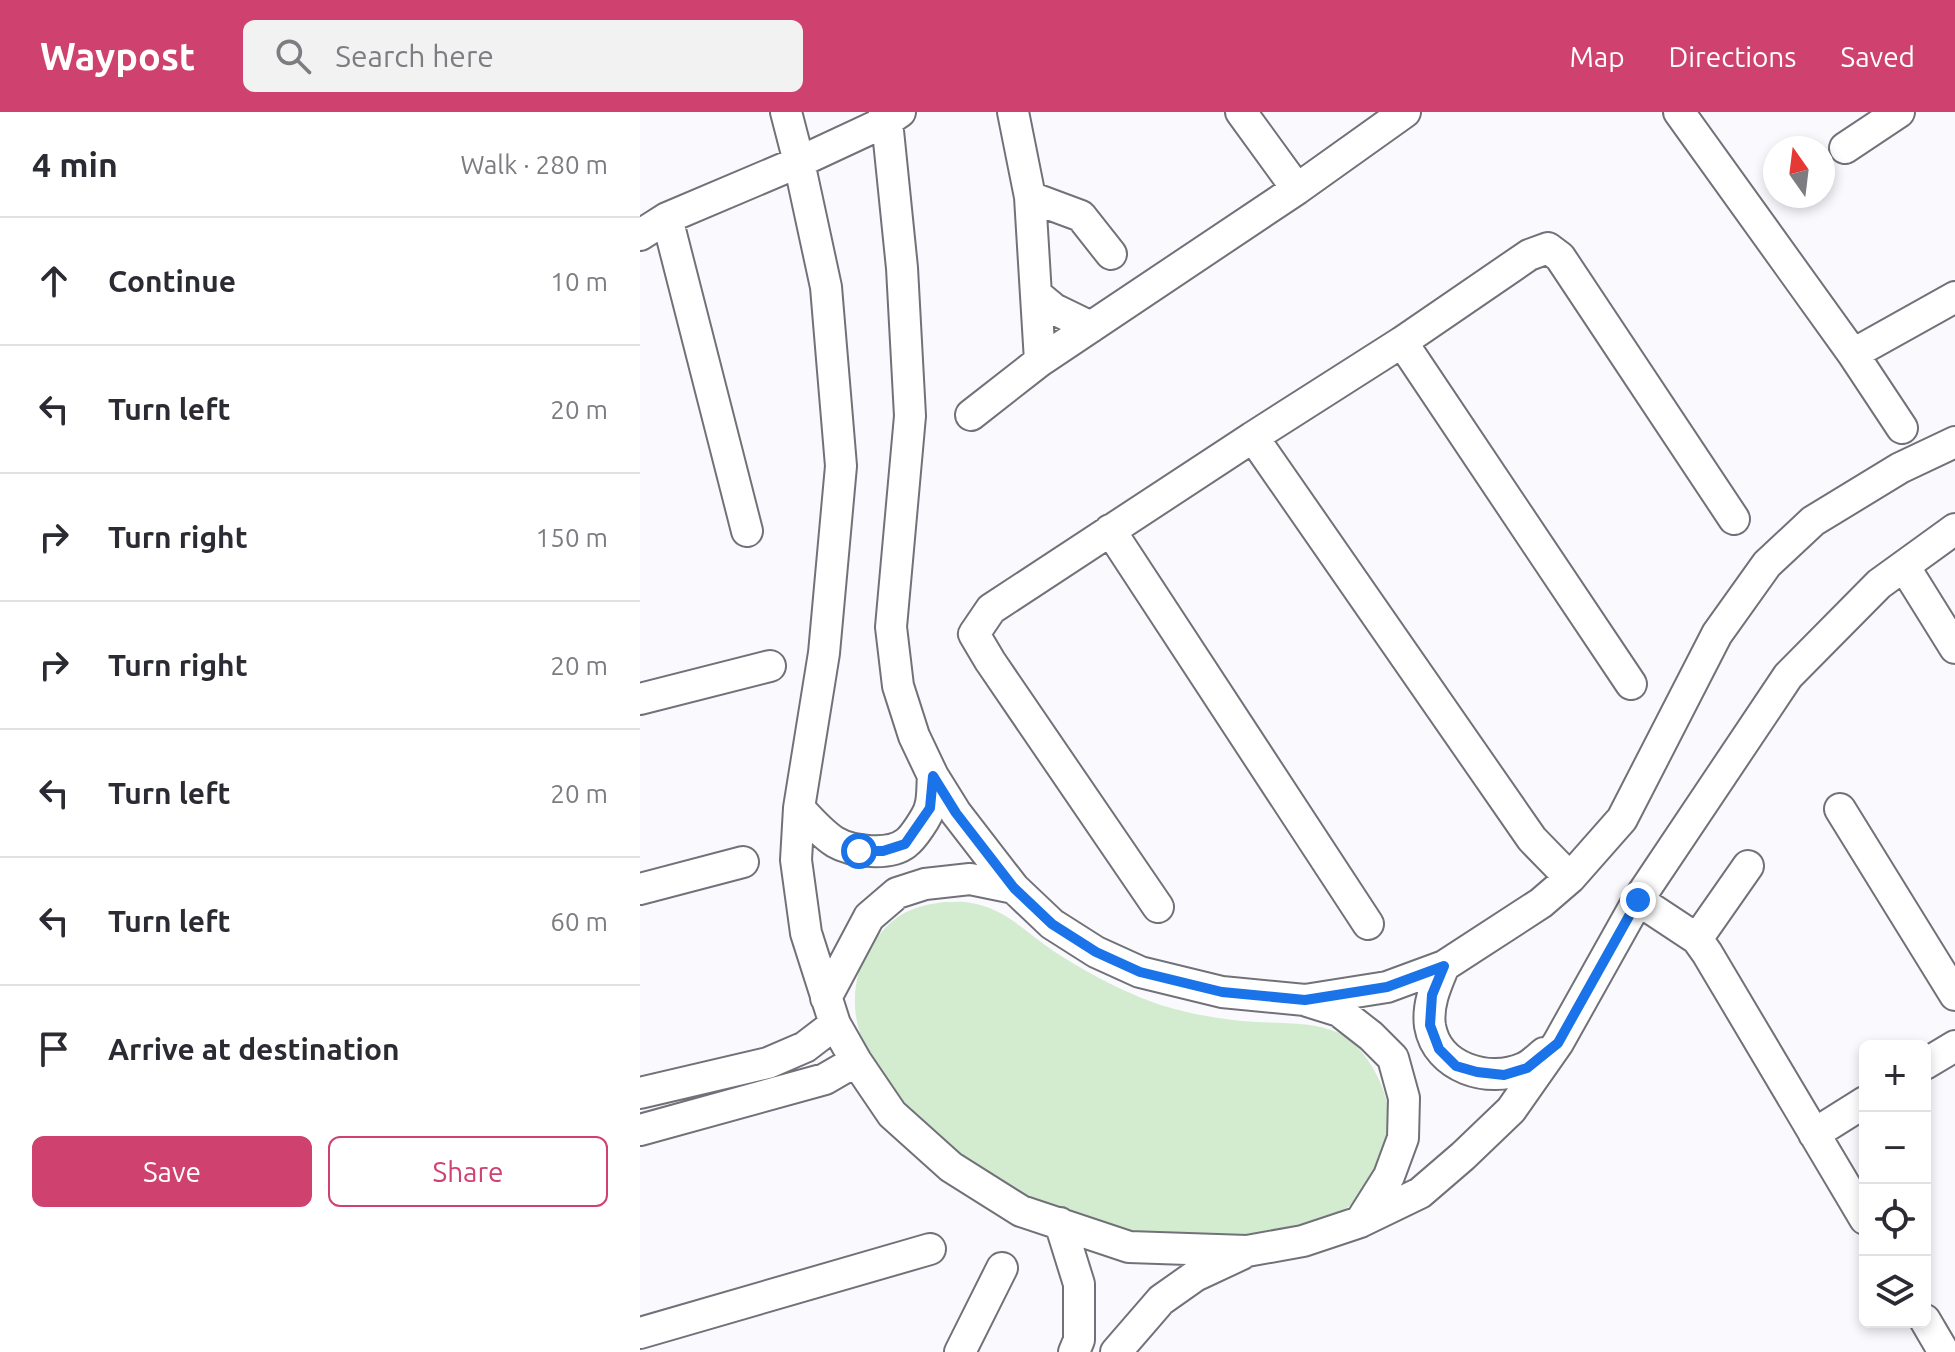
<!DOCTYPE html>
<meta charset="utf-8">
<style>
:root{--surface:#fff;--page:#f2f2f3;--text:#2b2b33;--muted:#7c7c81;--line:#e1e1e2;--accent:#cf4270}
body{margin:0;font-family:Ubuntu,sans-serif;background:var(--page);color:var(--text)}
.controls{position:absolute;right:24px;bottom:24px;display:grid;overflow:hidden;border-radius:12px;box-shadow:0 4px 12px #0003}
.controls button{width:72px;height:72px;display:grid;place-items:center;padding:0;border:0;border-bottom:2px solid var(--line);background:var(--surface);color:var(--text);font:40px sans-serif}
.compass{position:absolute;left:1123px;top:24px;width:72px;height:72px;border-radius:50%;background:var(--surface);box-shadow:0 4px 12px #0003;rotate:346deg}
.stop{position:absolute;width:24px;height:24px;margin:-18px;border:6px solid #1a73e8;border-radius:50%;background:#fff}
.stop.end{background:#1a73e8;border-color:#fff;box-shadow:0 2px 8px #0008}
.list{margin:0;padding:0;list-style:none}
h2{display:flex;justify-content:space-between;align-items:center;height:104px;margin:0;padding:0 32px;font-size:34px}
h2 small{font-size:26px;font-weight:400;color:var(--muted)}
.list li{display:grid;grid-template-columns:52px 1fr auto;gap:24px;align-items:center;box-sizing:border-box;height:128px;padding:0 32px;border-top:2px solid var(--line)}
.list b{display:block;font-size:30px;white-space:nowrap}
.list em{font-size:26px;font-style:normal;color:var(--muted)}
.actions{display:flex;gap:16px;padding:24px 32px}
.actions a{flex:1;padding:18px 0;border:2px solid var(--accent);border-radius:12px;text-align:center;font-size:28px;color:var(--accent)}
.actions .main{background:var(--accent);color:#fff}
.icon{flex:none;width:44px;height:44px;fill:none;stroke:currentColor;stroke-width:2;stroke-linecap:round;stroke-linejoin:round}
.map{position:relative;flex:none;width:1315px;height:1240px;overflow:hidden}
header{display:flex;align-items:center;gap:48px;box-sizing:border-box;height:112px;padding:0 40px;background:var(--accent);color:#fff}
header strong{font-size:38px}
nav{display:flex;gap:44px;margin-inline-start:auto;font-size:28px}
.search{width:560px;height:72px;background:var(--page);display:flex;align-items:center;gap:20px;box-sizing:border-box;padding:0 28px;border-radius:12px;color:var(--muted);font-size:30px}
main{display:flex}
aside{flex:1;background:var(--surface)}
.map>svg:first-child{display:block}
.green{fill:#d3eccf}
.lines{fill:none;stroke-linecap:round;stroke-linejoin:round}
.minor-casing{stroke:#717179;stroke-width:34}
.minor{stroke:#fff;stroke-width:30}
.route{stroke:#1a73e8;stroke-width:10}
</style>
<header>
<strong>Waypost</strong>
<div class="search"><svg class="icon" aria-label="search" viewBox="0 0 24 24"><circle cx="10" cy="10" r="6"/><path d="M15 15l6 6"/></svg>Search here</div>
<nav><a>Map</a><a>Directions</a><a>Saved</a></nav>
</header>
<main>
<aside>
<h2>4 min<small>Walk · 280 m</small></h2>
<ul class="list">
<li><svg class="icon" aria-label="ahead" viewBox="0 0 24 24"><path d="M12 20V5M6 11l6-6 6 6"/></svg><div><b>Continue</b></div><em>10 m</em></li>
<li><svg class="icon" aria-label="left" viewBox="0 0 24 24"><path d="M17 20v-9H6M10 6l-5 5 5 5"/></svg><div><b>Turn left</b></div><em>20 m</em></li>
<li><svg class="icon" aria-label="right" viewBox="0 0 24 24"><path d="M7 20v-9h11M14 6l5 5-5 5"/></svg><div><b>Turn right</b></div><em>150 m</em></li>
<li><svg class="icon" aria-label="right" viewBox="0 0 24 24"><path d="M7 20v-9h11M14 6l5 5-5 5"/></svg><div><b>Turn right</b></div><em>20 m</em></li>
<li><svg class="icon" aria-label="left" viewBox="0 0 24 24"><path d="M17 20v-9H6M10 6l-5 5 5 5"/></svg><div><b>Turn left</b></div><em>20 m</em></li>
<li><svg class="icon" aria-label="left" viewBox="0 0 24 24"><path d="M17 20v-9H6M10 6l-5 5 5 5"/></svg><div><b>Turn left</b></div><em>60 m</em></li>
<li><svg class="icon" aria-label="arrive" viewBox="0 0 24 24"><path d="M6 21V4h12l-3 4 3 4H6"/></svg><div><b>Arrive at destination</b></div></li>
</ul>
<div class="actions"><a class="main">Save</a><a>Share</a></div>
</aside>
<div class="map">
<svg width="1315" height="1240" viewBox="0 0 1315 1240">
<rect width="100%" height="100%" fill="#fafafe"/>
<!-- green -->
<path class="green" d="M304,790C314,790 323,789 332,791C366,797 388,822 415,840C438,855 463,869 488,880C523,897 564,905 602,909C633,912 670,908 699,921C722,933 740,963 746,987C755,1019 752,1024 738,1053C734,1061 731,1071 726,1078C702,1110 656,1116 619,1122C606,1124 592,1128 578,1128C526,1131 470,1118 421,1103C408,1099 396,1090 384,1084C366,1074 346,1065 329,1054C316,1045 305,1031 293,1020C252,981 207,934 216,873C218,860 223,845 230,835C252,804 267,795 304,790Z"/>
<g class="lines">
<!-- minor casing -->
<g class="minor-casing">
<path id="minor" d="M146,0L159,50L186,175L201,354L184,541L159,696L156,748L166,821L195,912L216,949L252,1002L311,1055L381,1099L489,1135L607,1139L663,1129L720,1110L780,1081L823,1044L871,998L918,931L998,788L1148,564L1239,472L1315,417
M244,0L247,9L262,156L270,304L251,515L258,574L274,624L293,664L316,701L374,776L412,812L456,840L500,860L582,880L665,888L747,875L804,854L901,791L930,766L982,707L1077,522L1127,452L1173,409L1260,356L1315,330
M373,0L390,85L400,249
M601,0L657,77
M1039,0L1213,242L1262,316
M1205,36L1259,0
M390,85L441,104L471,142
M27,106L107,419
M0,123L27,106L159,50L247,9L260,0
M396,182L414,197L451,215
M762,230L991,572
M1213,242L1315,185
M331,303L400,249L657,77L765,0
M613,325L762,230L889,143L908,136L920,145L1094,407
M470,418L728,812
M1264,454L1315,536
M0,587L130,554
M159,696C170,708 181,721 195,730C212,740 250,744 266,731C273,726 288,704 290,695C293,686 292,674 293,664
M1200,697L1315,883
M0,777L103,750
M998,788L1057,827L1067,841L1225,1107
M518,795L350,549L334,522L351,497L613,325L892,727L930,766
M1057,827L1108,754
M804,854C796,873 787,893 790,914C797,956 849,972 884,956C891,953 898,946 904,941
M186,886L229,805L257,781L285,772L330,767L374,776
M667,889L699,899L731,924L753,946L764,986L763,1026L749,1064L720,1110
M1285,952L1315,934
M0,981L128,951L165,935L195,912
M0,1018L185,967L216,949
M1174,1022L1225,990
M420,1111L439,1172V1228L434,1240
M1285,1208L1302,1237
M0,1221L290,1137
M320,1240L362,1156
M476,1240L521,1188L555,1164L602,1142"/>
</g>
<!-- minor -->
<use href="#minor" class="minor"/>
</g>
<g class="lines">
<!-- route -->
<path class="route" d="M219,739H243L265,732L290,696L293,664L316,701L374,776L412,812L456,840L500,860L582,880L665,888L747,875L804,854L792,883L790,913L799,937L816,954L837,960L864,963L887,956L918,931L998,788"/>
</g>
</svg>
<div class="controls">
<button>+</button>
<button>−</button>
<button><svg class="icon" aria-label="locate" viewBox="0 0 24 24"><circle cx="12" cy="12" r="6"/><path d="M12 2v4M12 18v4M2 12h4M18 12h4"/></svg></button>
<button><svg class="icon" aria-label="layers" viewBox="0 0 24 24"><path d="M12 4l9 5-9 5-9-5zM3 14l9 5 9-5"/></svg></button>
</div>
<svg class="compass" viewBox="-18 -18 36 36"><path d="M0-13l5 13h-10z" fill="#e53935"/><path d="M0 13l5-13h-10z" fill="#7c7c81"/></svg>
<div class="stop" style="left:219px;top:739px"></div>
<div class="stop end" style="left:998px;top:788px"></div>
</div>
</main>
